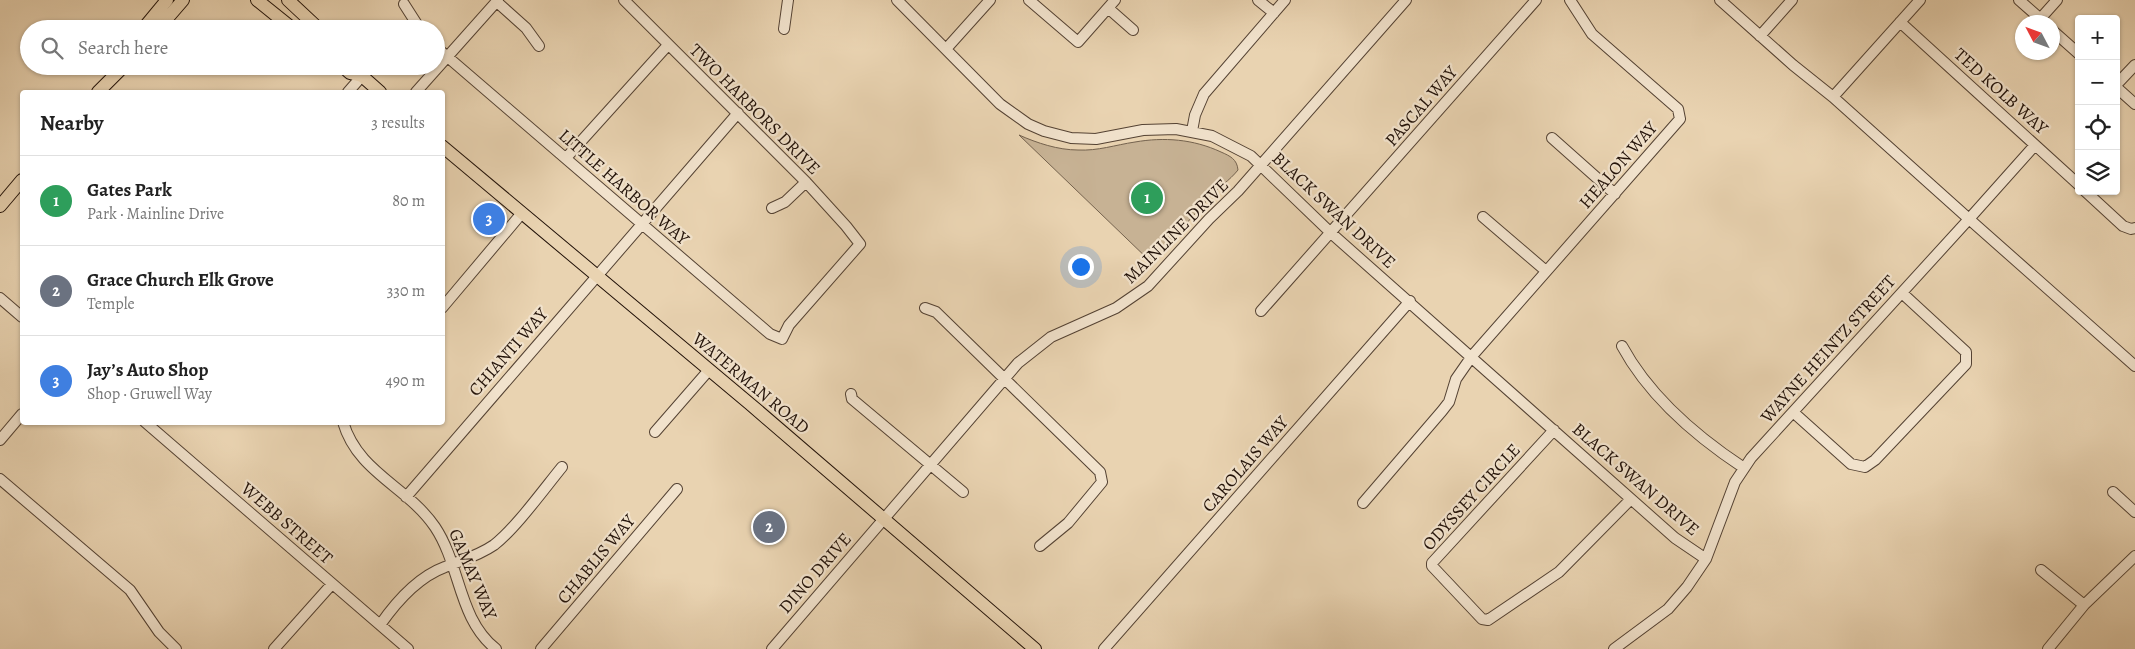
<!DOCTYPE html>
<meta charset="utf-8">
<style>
:root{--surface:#fff;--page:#f6f6f6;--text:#222;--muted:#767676;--line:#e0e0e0;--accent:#7c3aed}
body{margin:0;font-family:Alegreya,serif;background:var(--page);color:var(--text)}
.controls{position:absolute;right:15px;top:15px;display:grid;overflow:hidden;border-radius:5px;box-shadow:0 1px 4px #0004}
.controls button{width:45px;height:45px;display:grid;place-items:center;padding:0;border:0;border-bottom:1px solid var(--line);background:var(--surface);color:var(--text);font:25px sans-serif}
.compass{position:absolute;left:2015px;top:15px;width:45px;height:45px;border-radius:50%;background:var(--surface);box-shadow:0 1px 4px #0004;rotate:311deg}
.you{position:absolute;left:1080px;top:266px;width:18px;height:18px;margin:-12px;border:4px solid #fff;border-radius:50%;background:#1a73e8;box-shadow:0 0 0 8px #1a73e833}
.badge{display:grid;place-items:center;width:32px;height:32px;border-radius:50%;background:var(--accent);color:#fff;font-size:16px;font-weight:700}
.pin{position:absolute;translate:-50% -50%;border:2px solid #fff;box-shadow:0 1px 5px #0006}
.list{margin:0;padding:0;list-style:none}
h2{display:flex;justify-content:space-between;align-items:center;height:65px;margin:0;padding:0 20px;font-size:21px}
h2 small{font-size:16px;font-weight:400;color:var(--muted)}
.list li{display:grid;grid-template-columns:32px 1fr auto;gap:15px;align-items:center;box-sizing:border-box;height:90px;padding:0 20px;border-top:1px solid var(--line)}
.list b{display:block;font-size:19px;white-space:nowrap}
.list p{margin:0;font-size:16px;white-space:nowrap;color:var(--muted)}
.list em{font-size:16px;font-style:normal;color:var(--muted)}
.icon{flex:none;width:28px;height:28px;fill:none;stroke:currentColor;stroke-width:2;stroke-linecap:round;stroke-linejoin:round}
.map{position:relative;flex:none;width:2135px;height:649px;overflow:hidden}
.search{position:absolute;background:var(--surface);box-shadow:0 1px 4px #0004;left:20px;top:20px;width:425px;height:55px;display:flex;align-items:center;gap:12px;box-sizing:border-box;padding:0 18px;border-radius:28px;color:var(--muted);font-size:19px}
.panel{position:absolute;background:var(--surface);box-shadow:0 1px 4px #0004;left:20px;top:90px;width:425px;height:335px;border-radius:5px}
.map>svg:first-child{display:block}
.green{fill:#c7b294;stroke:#74624e}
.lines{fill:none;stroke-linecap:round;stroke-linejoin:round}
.minor-casing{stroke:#544233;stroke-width:12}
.major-casing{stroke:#221209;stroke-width:14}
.minor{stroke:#f1e2cc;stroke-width:10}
.major{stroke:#e9d3b1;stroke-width:12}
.labels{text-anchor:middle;stroke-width:4.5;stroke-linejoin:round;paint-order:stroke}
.street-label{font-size:18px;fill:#221209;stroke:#f1e2cc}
</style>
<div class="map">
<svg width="2135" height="649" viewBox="0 0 2135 649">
<rect width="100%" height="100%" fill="#e9d3b1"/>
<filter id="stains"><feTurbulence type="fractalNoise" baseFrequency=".004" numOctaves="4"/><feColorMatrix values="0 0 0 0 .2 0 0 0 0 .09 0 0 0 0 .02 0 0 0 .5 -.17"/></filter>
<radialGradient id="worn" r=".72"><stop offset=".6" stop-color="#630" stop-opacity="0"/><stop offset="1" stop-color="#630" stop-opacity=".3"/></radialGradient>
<!-- green -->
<path class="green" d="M1019,135C1037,143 1058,150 1078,150C1098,151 1115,145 1135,142C1164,137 1193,139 1221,152C1230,156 1237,159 1238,170C1229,181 1219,187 1210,197C1190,219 1171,241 1152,263Z"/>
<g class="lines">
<!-- minor casing -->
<g class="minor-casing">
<path id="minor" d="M897,0L1000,104L1028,124L1044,131L1071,138L1096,139L1143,130L1176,129L1212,136L1251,156L1331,233L1675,538L1706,559
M1029,0L1078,42L1115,0
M1258,0L1274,13
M1720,0L1793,65L1833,97L1920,0
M2019,0L2044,22
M497,2L526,28L539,46
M404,4L420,29
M1108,8L1133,30
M2040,19L2057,0
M1900,22L2079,185
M784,29L788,0
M2052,30L2079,54
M1760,36L1792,0
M436,47L770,334L782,339L789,325L860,244L846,226L806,182L624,0
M946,49L990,0
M2116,85L2135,65
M2116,87L2135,104
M348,92L362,76
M416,92L498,0
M1192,131L1195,115L1204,94L1285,0
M1552,138L1615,194
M2035,145L1969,219L2135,366
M566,158L668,45
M2085,191L2123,226L2131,229L2135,228
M772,208L785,202L806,182
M1483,217L1546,271
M0,298L22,317
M442,308L522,213
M925,308L936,312L1100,472L1102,482L1068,523L1040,546
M1261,311L1536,0
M1622,346C1649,396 1697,437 1744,468
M851,394L852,399L963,492
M1793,412L1851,464L1865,467L1875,460L1966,364V352L1902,293
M145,422L408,649
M343,422C358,473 407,486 435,527C461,566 458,619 496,649
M1554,430L1432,563V566L1482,619L1488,620L1559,572L1631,499
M655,432L709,370
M0,440L22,414
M0,479L130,590L159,632L176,649
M2113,492L2135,512
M406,497L738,113
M1363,503L1442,411L1449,402L1456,379L1472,356L1680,119L1678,109L1592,34L1570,0
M2041,570L2084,605
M380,625C396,602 418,577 445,567C462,560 478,556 494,545C515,529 544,489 562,467
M274,649L332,584
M541,649L677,489
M772,649L1018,363L1051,337L1116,308L1148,286L1209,219L1238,191L1406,0
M1104,649L1410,301
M1614,649L1668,609L1687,587L1706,559L1735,482L1751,458L1969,219L1833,97
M2048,649L2084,605L2135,556"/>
</g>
<!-- major casing -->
<g class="major-casing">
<path id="major" d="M257,0L293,29
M288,0L319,29
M143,29L167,0
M158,29L183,0
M342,66L350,73L362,76L380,92
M98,92L124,66
M442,146L750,404L1035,649
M0,206L22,180"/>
</g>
<!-- minor -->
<use href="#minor" class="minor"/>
<!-- major -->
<use href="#major" class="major"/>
</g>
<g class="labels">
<!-- street labels -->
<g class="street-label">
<text transform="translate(2001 91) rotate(42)" y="6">TED KOLB WAY</text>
<text transform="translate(1421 106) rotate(-49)" y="6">PASCAL WAY</text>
<text transform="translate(755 109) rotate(45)" y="6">TWO HARBORS DRIVE</text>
<text transform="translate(1618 165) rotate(-49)" y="6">HEALON WAY</text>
<text transform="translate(624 187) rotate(41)" y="6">LITTLE HARBOR WAY</text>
<text transform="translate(1334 210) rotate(43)" y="6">BLACK SWAN DRIVE</text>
<text transform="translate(1176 231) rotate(-45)" y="6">MAINLINE DRIVE</text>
<text transform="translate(1828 349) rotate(-48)" y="6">WAYNE HEINTZ STREET</text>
<text transform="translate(508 352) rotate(-49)" y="6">CHIANTI WAY</text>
<text transform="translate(751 383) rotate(40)" y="6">WATERMAN ROAD</text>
<text transform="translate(1245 464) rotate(-49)" y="6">CAROLAIS WAY</text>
<text transform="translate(1636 479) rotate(41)" y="6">BLACK SWAN DRIVE</text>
<text transform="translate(1471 497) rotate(-48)" y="6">ODYSSEY CIRCLE</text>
<text transform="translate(287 523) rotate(41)" y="6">WEBB STREET</text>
<text transform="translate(596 559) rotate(-50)" y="6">CHABLIS WAY</text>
<text transform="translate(815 573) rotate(-49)" y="6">DINO DRIVE</text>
<text transform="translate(473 574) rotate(67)" y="6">GAMAY WAY</text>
</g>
</g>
<rect width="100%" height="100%" filter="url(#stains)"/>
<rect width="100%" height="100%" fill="url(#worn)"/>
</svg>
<div class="controls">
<button>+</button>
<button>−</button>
<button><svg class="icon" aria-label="locate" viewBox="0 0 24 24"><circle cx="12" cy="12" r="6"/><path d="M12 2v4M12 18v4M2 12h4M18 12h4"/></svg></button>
<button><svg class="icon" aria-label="layers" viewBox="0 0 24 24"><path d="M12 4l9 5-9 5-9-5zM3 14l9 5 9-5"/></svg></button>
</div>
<svg class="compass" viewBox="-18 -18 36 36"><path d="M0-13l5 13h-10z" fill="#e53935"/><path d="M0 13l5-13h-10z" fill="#767676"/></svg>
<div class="you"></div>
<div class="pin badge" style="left:1147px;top:198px;background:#2e9e5b">1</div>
<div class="pin badge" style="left:769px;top:527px;background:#6b7280">2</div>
<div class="pin badge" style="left:489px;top:219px;background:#3f7fe0">3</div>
<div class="search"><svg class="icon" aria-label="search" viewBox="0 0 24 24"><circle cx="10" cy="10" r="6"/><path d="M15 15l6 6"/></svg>Search here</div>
<section class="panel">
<h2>Nearby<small>3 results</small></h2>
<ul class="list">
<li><span class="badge" style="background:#2e9e5b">1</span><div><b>Gates Park</b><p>Park · Mainline Drive</p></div><em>80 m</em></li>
<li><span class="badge" style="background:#6b7280">2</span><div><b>Grace Church Elk Grove</b><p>Temple</p></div><em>330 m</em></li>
<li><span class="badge" style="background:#3f7fe0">3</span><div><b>Jay’s Auto Shop</b><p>Shop · Gruwell Way</p></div><em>490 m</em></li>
</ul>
</section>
</div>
